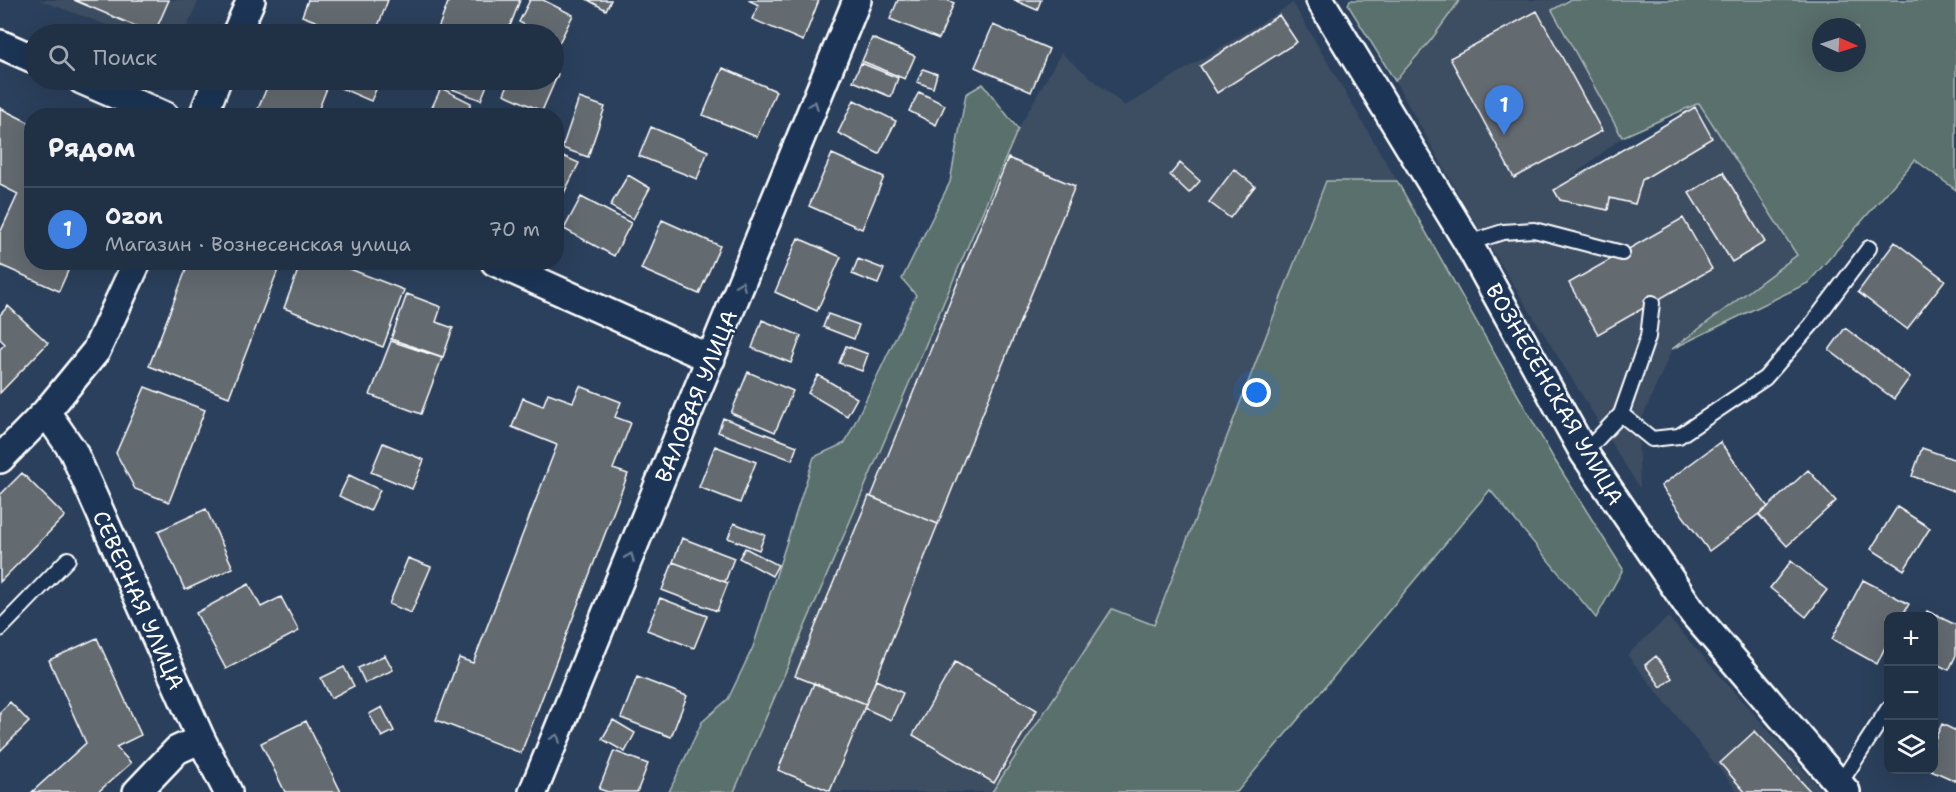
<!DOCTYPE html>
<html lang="ru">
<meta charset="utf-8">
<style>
:root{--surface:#203045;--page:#28384c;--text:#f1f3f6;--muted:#a2a9b3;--line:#3d4b5e;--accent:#ffd166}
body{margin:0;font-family:"Shantell Sans",sans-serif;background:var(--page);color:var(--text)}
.controls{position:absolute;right:18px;bottom:18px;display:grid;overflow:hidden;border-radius:12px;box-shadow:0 6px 24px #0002}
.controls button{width:54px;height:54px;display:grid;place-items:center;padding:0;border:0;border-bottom:2px solid var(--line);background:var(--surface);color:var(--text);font:30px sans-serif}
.compass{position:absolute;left:1812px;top:18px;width:54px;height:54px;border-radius:50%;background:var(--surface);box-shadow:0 6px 24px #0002;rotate:93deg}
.you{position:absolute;left:1257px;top:393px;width:21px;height:21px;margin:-15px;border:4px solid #fff;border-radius:50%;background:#1a73e8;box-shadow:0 0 0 9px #1a73e833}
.badge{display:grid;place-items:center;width:39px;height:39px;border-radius:50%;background:var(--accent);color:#fff;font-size:20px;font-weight:700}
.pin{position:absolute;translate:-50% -50px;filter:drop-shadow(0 2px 3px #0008)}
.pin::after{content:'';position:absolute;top:32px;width:21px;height:18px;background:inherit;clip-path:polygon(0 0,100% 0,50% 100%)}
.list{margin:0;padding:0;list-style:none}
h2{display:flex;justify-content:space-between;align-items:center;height:78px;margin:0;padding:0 24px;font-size:26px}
h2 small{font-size:20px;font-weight:400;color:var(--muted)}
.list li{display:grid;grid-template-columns:39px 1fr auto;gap:18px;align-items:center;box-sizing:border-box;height:84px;padding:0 24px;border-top:2px solid var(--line)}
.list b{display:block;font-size:22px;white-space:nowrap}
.list p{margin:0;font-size:20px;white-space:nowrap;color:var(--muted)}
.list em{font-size:20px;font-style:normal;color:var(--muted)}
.icon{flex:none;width:33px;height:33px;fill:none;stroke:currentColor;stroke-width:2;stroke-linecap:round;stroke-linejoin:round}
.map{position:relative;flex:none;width:1956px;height:792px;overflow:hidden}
.search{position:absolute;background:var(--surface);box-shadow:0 6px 24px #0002;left:24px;top:24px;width:540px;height:66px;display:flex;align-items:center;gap:15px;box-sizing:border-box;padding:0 21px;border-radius:33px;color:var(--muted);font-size:22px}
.panel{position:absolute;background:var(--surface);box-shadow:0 6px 24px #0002;left:24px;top:108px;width:540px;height:162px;border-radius:24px}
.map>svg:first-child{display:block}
.built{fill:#3c4d62}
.green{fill:#5a706c;stroke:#acb8b6;stroke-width:1.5;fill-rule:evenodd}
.building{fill:#636a6f;stroke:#fff;stroke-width:1.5}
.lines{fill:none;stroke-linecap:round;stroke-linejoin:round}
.lane-casing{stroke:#fff;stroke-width:18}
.street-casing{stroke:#fff;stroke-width:32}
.lane{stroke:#1d3557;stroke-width:14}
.street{stroke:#1d3557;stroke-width:27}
.oneway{stroke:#6c7c92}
.labels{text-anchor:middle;stroke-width:5;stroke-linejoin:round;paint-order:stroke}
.street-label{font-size:22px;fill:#fff;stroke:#1d3557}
</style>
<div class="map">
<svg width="1956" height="792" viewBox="0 0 1956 792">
<rect width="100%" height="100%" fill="#2b405c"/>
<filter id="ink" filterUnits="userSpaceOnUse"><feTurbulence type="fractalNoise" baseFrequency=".0167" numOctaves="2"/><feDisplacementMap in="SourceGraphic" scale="12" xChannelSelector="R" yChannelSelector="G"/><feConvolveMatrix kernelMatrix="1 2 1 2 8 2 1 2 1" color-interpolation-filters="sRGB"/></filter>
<g filter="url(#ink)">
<!-- built -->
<path class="built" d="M39,0H199L184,34H131Z
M1460,0H1570L1552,10L1622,137L1559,187L1699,103L1798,256L1672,349L1638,428L1640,489L1469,213L1395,81L1431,40Z
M1293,3L1397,181L1326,182L1154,625L1112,609L992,792H734L1018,129L1061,53L1125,106Z
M1668,617L1823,792H1738L1627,655Z"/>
<!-- green -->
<path class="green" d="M1350,0H1460L1431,40L1395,81L1348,5Z
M1570,0H1956V190L1915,160L1808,283L1672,349L1797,255L1699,103L1622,137L1552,10ZM1821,27H1857V63H1821Z
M983,84L1018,129L734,792H669L702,722L728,699L753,647L814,457L845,443L916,295L902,279L950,182L966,94Z
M1326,181H1397L1554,459L1623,569L1596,618L1490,490L1237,792H992L1112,609L1154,625Z"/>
<!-- building -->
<path class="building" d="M74,0H169L154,34Z
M308,0H388L375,34H349L302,16Z
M449,0H520L507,34H436Z
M530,0H543L573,15L559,43L554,40V34H542L519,22Z
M588,0H611L606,10Z
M748,0H819L803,41L752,19L759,5Z
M898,0H947L954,3L939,39L890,19Z
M1014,0H1041L1037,10Z
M1537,11L1602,131L1514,178L1450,58Z
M1279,15L1297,42L1217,93L1200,66Z
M293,23L321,34H288Z
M993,25L1049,49L1031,92L975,67Z
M872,38L915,56L905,79L862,61Z
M861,63L898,78L891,97L853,81Z
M723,68L776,91L757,137L703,115Z
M923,69L937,74L933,88L917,82Z
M554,72L558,74L542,111L504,94L510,80H554Z
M270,80H380L371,101L329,83L316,116H272L258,109Z
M428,80H489L481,100Z
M441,88L471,103L465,116H428Z
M919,92L945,105L936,125L909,111Z
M579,98L605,107L588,157L562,148Z
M854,100L896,121L879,154L838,133Z
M1695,107L1712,138L1642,180L1635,204L1610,198L1608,210L1560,200L1554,190Z
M0,108L32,124V262H72L59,291L0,265V233L18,194L0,185Z
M651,127L708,151L697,179L639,156Z
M556,153L579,163L556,209Z
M832,154L884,177L862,229L809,206Z
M1008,158L1075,186L938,524L871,497Z
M1180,163L1200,181L1189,193L1170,175Z
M1234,169L1255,186L1230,218L1209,202Z
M1723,172L1765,242L1732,262L1689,193Z
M628,175L650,188L633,219L610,206Z
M581,197L631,223L614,256L564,229Z
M1683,218L1712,269L1598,334L1569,283Z
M662,220L720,246L699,294L641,269Z
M798,238L841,257L817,311L775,292Z
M1895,242L1945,280L1907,329L1858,292Z
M858,259L884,269L878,284L852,274Z
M189,262H281L229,397L149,366Z
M301,262H332L404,290L383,347L284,308Z
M407,294L441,307L436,322L453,328L443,357L391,339Z
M8,306L48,343L0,393V349L5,344L0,339V315Z
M828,314L859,325L854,339L823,327Z
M762,320L801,336L791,363L752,348Z
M1845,328L1910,377L1894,399L1829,350Z
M391,341L442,358L421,414L370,395Z
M846,346L868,354L862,371L839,363Z
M748,372L793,391L775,432L731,413Z
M818,375L857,398L847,416L808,393Z
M580,386L621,402L615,417L631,423L613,469L628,474L521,753L436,720L459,658L473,663L557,445L512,427L523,398L543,406L548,393L573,402Z
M145,387L205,410L169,502L135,489L116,453Z
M723,418L797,446L792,460L718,432Z
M1720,442L1768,507L1709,551L1661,486Z
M383,443L424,460L412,489L371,472Z
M715,446L756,462L740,503L699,487Z
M1922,448L1956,460V492L1912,476Z
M1808,470L1836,501L1787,546L1759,515Z
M22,473L65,516L0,582V495Z
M349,475L380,490L370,511L339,496Z
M869,496L938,524L866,704L795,676Z
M1897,507L1930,528L1904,570L1871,549Z
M206,509L233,568L185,590L158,531Z
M734,523L765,535L759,550L728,538Z
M682,538L734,558L725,582L673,562Z
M745,548L778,565L772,576L739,558Z
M408,558L431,567L411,613L389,604Z
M1791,561L1827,590L1806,617L1770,588Z
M673,562L728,583L717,611L662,590Z
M1863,580L1909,604L1902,616H1888V641L1877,664L1832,639Z
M249,584L261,607L281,597L299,631L226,669L196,613Z
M660,598L707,616L694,648L647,630Z
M1927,611L1956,625V655L1949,670L1934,663V616H1925Z
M97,638L141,735L116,747L131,763L98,792H32L86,743L49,660Z
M385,655L393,670L365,683L358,668Z
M1656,656L1672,678L1661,687L1645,665Z
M955,662L1037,710L994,783L913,735Z
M344,667L354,686L331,698L321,678Z
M637,677L687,696L671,737L621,718Z
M876,680L903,693L891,720L864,708Z
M814,683L866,704L830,791L778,770Z
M10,702L29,722L0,751V712Z
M382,707L394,731L382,737L369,714Z
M613,720L635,733L625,752L602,739Z
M306,721L341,792H285L261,743Z
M1942,724L1956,731V781L1931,770L1934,741Z
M1755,731L1811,792H1745L1720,763Z
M614,751L648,764L637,792H608L599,789Z"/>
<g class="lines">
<!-- lane casing -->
<g class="lane-casing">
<path id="lane" d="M1468,243L1503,232L1534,230L1622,253
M1621,414L1652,439L1679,436L1765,378L1812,324L1869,248
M1584,453L1621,414L1648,337L1652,303
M0,629L68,559
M1839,785L1888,709"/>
</g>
<!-- street casing -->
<g class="street-casing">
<path id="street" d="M1320,0L1468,243L1584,453L1693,613L1846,792
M236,34L251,0
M0,44L34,59
M82,80L165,116
M203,116L217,80
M495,262L711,359
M46,412L73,451L201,739L228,792
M0,459L46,412L96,351L137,262
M137,792L177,750L201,739
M533,792L857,0"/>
</g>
<!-- lane -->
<use href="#lane" class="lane"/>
<!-- street -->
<use href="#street" class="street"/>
</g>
<!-- one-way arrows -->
<defs><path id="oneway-chevron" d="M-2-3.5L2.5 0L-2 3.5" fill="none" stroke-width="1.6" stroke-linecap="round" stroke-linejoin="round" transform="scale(1.5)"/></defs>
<g class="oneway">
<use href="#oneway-chevron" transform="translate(814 105) rotate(-68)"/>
<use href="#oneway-chevron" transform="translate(741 285) rotate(-68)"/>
<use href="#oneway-chevron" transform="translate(630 557) rotate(-68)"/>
<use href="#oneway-chevron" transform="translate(556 738) rotate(-68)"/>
</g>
</g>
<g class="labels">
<!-- street labels -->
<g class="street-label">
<text transform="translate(1555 394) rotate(60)" y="8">ВОЗНЕСЕНСКАЯ УЛИЦА</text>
<text transform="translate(696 396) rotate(-68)" y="8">ВАЛОВАЯ УЛИЦА</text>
<text transform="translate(139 600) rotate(66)" y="8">СЕВЕРНАЯ УЛИЦА</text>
</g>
</g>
</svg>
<div class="controls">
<button>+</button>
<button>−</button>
<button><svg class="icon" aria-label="layers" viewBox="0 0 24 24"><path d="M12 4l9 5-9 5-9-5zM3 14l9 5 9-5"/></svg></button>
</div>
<svg class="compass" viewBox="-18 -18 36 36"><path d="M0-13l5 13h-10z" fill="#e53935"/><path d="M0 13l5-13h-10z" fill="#a2a9b3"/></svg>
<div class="you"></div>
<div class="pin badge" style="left:1504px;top:135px;background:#3f7fe0">1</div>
<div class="search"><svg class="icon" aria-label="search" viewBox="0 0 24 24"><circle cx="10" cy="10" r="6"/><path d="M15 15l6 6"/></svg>Поиск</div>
<section class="panel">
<h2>Рядом<small></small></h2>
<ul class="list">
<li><span class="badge" style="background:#3f7fe0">1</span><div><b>Ozon</b><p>Магазин · Вознесенская улица</p></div><em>70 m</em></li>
</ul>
</section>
</div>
